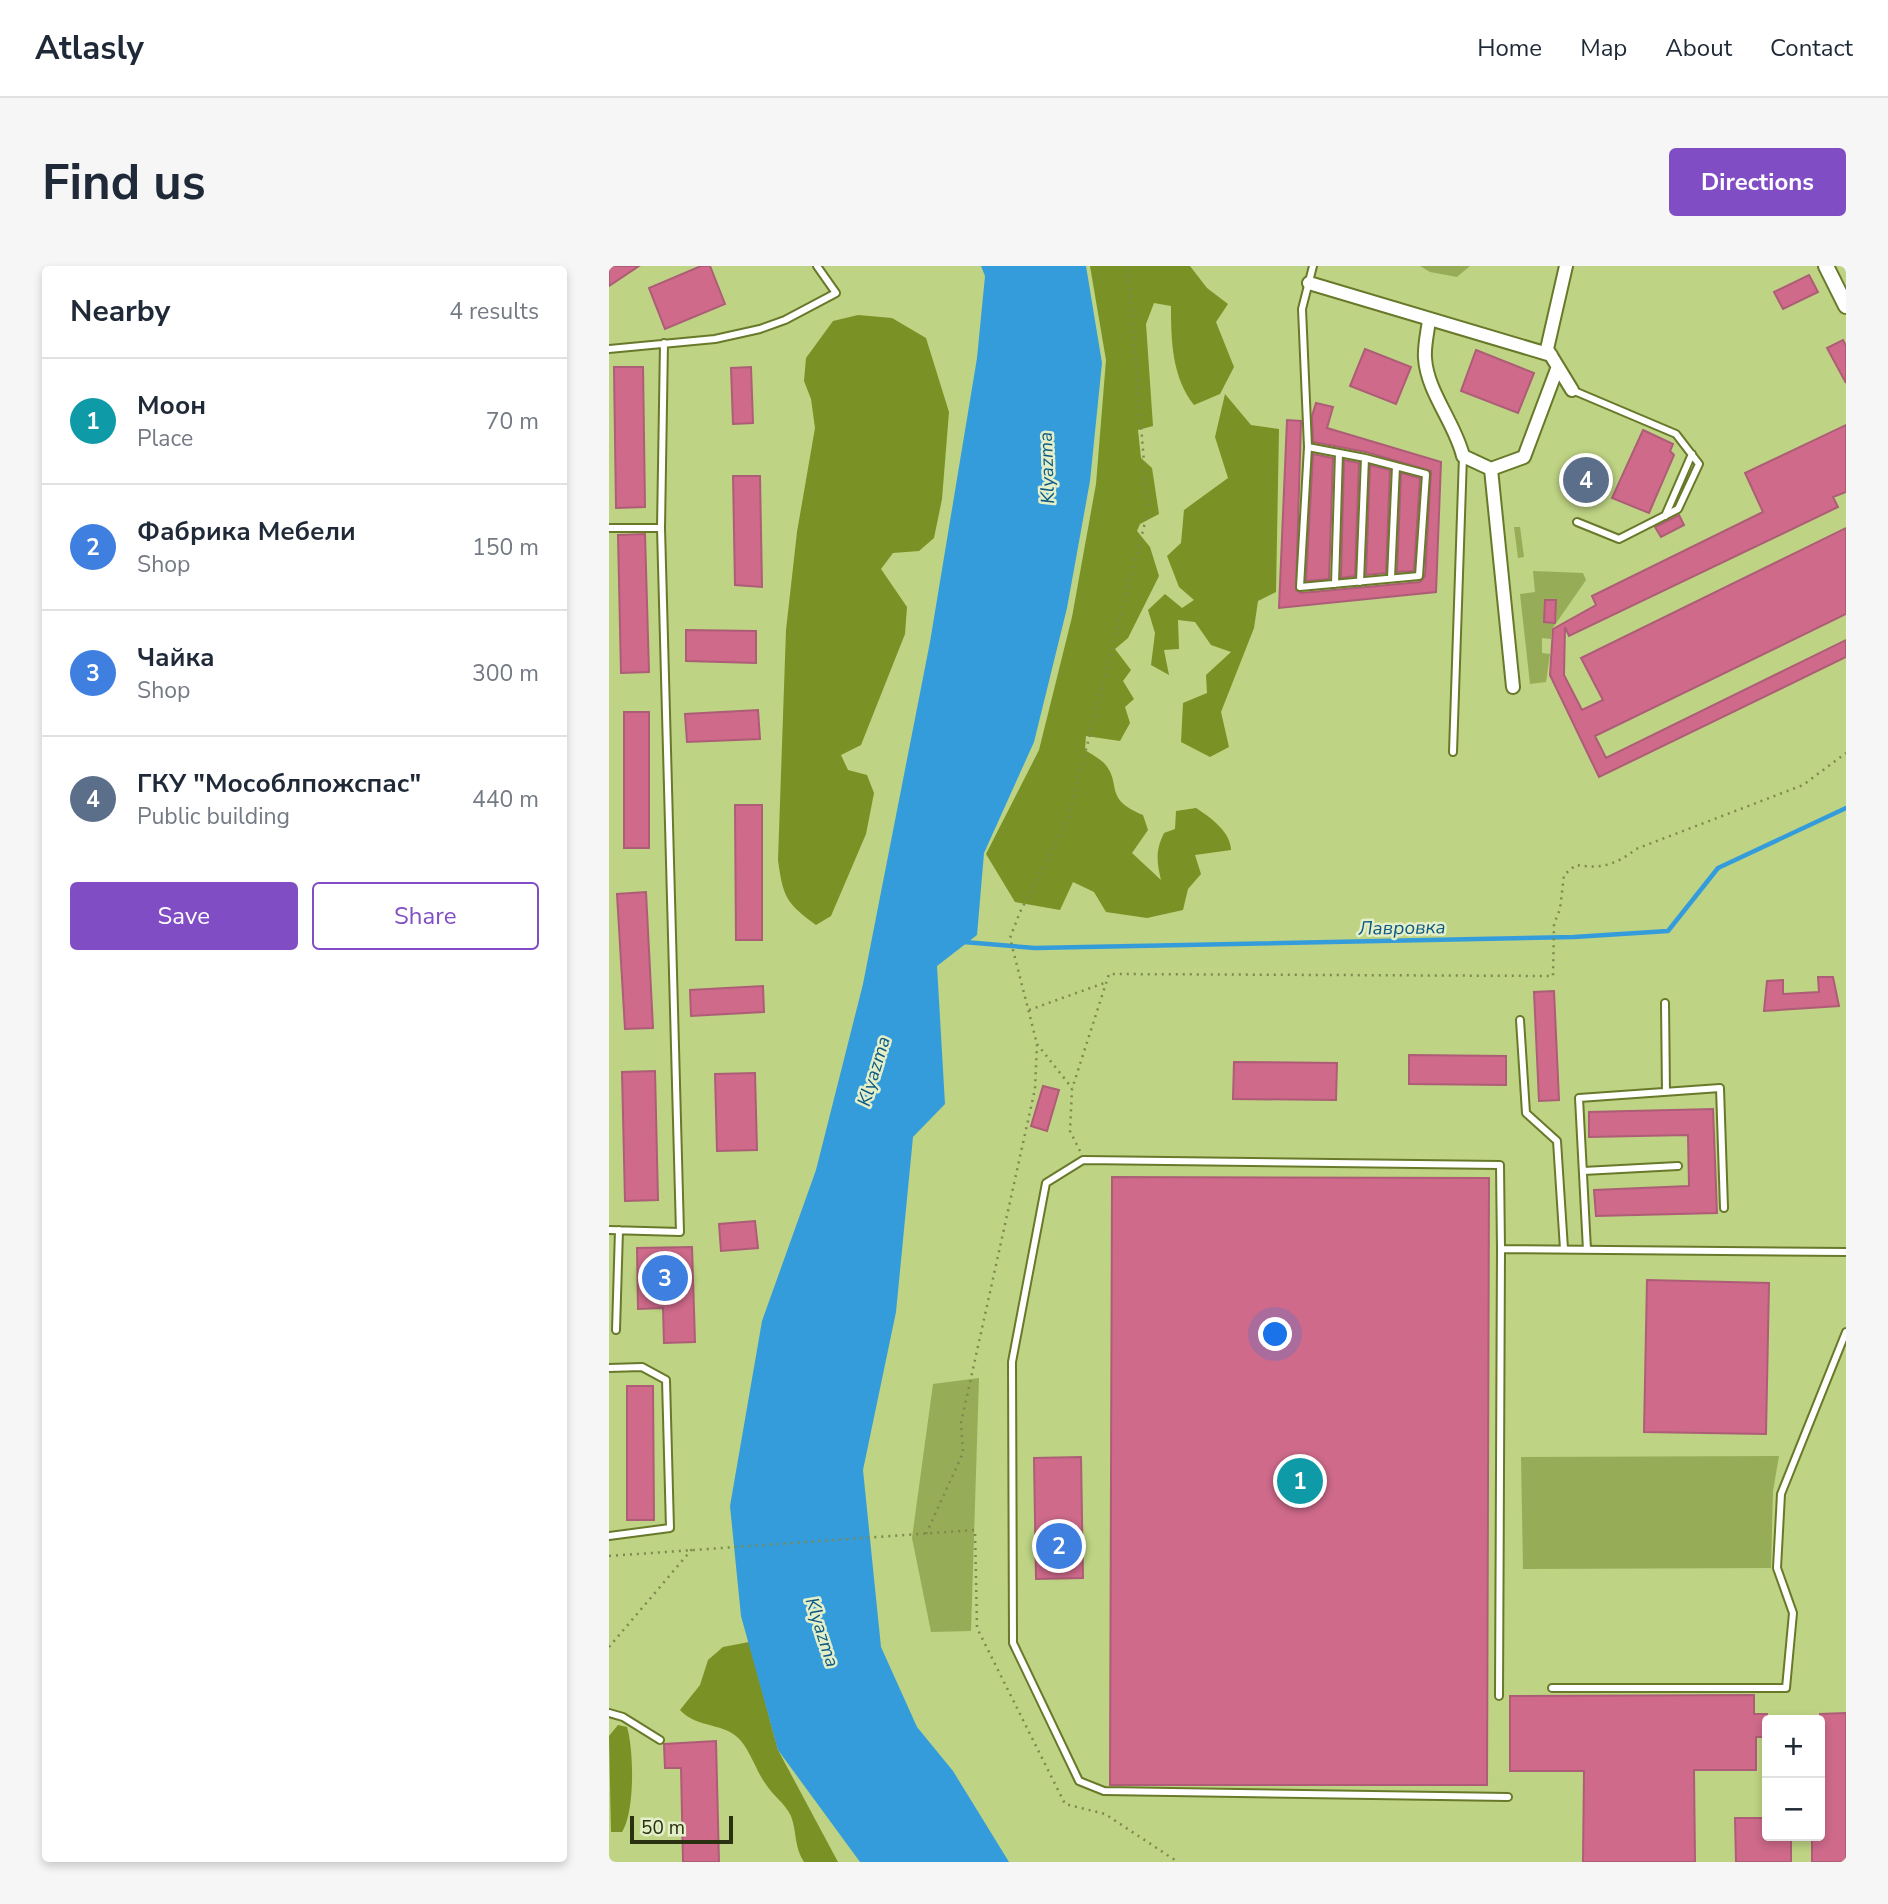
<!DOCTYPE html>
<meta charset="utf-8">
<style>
:root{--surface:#fff;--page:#f6f6f7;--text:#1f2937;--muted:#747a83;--line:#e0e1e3;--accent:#814dc4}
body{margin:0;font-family:"Nunito Sans",sans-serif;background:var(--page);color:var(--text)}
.controls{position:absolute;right:21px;bottom:21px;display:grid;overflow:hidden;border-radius:7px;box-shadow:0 4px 10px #0003}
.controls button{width:63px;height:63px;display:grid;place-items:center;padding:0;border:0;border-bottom:2px solid var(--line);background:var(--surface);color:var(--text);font:35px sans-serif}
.scale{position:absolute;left:21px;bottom:18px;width:103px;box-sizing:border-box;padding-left:7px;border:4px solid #293110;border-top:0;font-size:19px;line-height:24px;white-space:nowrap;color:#293110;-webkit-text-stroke:5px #e3efc8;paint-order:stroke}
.you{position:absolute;left:667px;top:1069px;width:24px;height:24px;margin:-18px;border:5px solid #fff;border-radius:50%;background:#1a73e8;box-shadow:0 0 0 10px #1a73e833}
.badge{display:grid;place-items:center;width:46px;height:46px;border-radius:50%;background:var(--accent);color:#fff;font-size:23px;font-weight:700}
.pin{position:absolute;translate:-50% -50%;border:4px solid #fff;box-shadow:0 2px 7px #0006}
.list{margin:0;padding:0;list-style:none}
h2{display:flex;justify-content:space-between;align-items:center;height:91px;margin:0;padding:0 28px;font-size:30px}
h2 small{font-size:23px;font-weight:400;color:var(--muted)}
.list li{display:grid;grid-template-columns:46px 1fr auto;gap:21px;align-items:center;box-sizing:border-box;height:126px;padding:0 28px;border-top:2px solid var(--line)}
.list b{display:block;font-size:26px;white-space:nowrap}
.list p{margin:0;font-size:23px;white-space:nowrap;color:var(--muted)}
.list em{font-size:23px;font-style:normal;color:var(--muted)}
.actions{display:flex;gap:14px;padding:21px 28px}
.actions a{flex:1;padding:16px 0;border:2px solid var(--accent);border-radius:7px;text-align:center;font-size:24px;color:var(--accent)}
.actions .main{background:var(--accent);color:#fff}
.map{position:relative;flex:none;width:1237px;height:1596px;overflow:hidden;border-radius:7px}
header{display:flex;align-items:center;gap:42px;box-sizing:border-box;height:98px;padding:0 35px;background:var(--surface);border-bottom:2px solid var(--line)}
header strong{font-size:33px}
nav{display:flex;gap:38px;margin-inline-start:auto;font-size:24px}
.intro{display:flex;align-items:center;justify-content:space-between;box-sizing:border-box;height:168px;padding:0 42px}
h1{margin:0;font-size:49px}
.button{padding:18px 32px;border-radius:7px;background:var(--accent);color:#fff;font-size:24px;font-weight:700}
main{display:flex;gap:42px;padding:0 42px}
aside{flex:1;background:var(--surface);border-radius:7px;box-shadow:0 4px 10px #0003}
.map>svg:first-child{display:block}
.green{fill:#97ac57}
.forest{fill:#7a9125}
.water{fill:#359cdb}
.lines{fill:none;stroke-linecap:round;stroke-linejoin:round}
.stream{stroke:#359cdb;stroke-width:4.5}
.building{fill:#cf6a8b;stroke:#ad5d76;stroke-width:2}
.service-casing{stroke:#68792a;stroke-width:10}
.minor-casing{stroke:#68792a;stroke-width:16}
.tertiary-casing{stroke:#68792a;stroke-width:18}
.path{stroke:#7b8a4f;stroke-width:2.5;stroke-dasharray:2 5;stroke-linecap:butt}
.service{stroke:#fff;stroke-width:6}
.minor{stroke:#fff;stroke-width:12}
.tertiary{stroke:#fff;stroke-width:14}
.labels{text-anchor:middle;stroke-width:5;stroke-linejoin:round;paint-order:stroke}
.water-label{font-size:19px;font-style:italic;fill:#0e5984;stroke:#e3efc8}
</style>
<header>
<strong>Atlasly</strong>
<nav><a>Home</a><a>Map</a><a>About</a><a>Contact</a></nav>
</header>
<div class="intro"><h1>Find us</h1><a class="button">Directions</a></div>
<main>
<aside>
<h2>Nearby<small>4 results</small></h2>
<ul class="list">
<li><span class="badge" style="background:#0f9aa8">1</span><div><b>Моон</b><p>Place</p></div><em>70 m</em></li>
<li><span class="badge" style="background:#3f7fe0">2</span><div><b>Фабрика Мебели</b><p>Shop</p></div><em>150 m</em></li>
<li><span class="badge" style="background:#3f7fe0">3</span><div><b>Чайка</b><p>Shop</p></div><em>300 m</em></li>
<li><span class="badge" style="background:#5c6f8a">4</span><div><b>ГКУ &quot;Мособлпожспас&quot;</b><p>Public building</p></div><em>440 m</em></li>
</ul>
<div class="actions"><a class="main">Save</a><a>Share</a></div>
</aside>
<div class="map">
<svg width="1237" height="1596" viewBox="0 0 1237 1596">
<rect width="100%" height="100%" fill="#bed383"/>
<!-- green -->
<path class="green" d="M811,0H861L848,11L821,6Z
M905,261H911L915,291L909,292Z
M924,305L974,307L977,314L943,363L942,373L933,372V387L941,388L937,416L921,418L911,328L926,326Z
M370,1112L362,1365L322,1366L303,1272L324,1118Z
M1170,1190L1164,1225L1162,1302L914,1303L912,1191Z"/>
<!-- forest -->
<path class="forest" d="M481,0H581L598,22L619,38L607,56L625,101L611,128L585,139C563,111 562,75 562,40L545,37L537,58L544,160L529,164L532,192L543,202L550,248L531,258L528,265L541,281L550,310L519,372L506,383L522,404L514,415L525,433L516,441L521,457L511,475L477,470L476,484C482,488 490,492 495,497C514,518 493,532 534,549L539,564L523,587L552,614C548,597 546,585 555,567L566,563L567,545L587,542C601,551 622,566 622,584L586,589L592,608L579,623L574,644L538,652L497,646L485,626L464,616L451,644L406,636L377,588L430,484L463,351L487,218L497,94Z
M249,49L283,52L317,72L340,146L333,233L325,272L310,285L284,287L272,303L298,341L296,368L252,479L232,489L239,504L258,509L265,527L257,568L222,650L207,659C177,637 174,631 169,594L177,364L188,266L206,162L202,133L195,115L197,92L224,55Z
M616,128L642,159L670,163L667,326L649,335L645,362L612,446L620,481L601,491L572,476L574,437L598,427L597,409L622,386L602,379L586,356L569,354L570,383L555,384L560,409L542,399L546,367L539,344L556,328L573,342L585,334L570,321L558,290L572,277L575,244L619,212L606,171Z
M140,1376L169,1484L229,1596H195C185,1581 188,1566 182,1550C175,1536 164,1530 156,1517C147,1504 142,1487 132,1475C117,1456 88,1463 71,1444L91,1419L99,1394L114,1381Z
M9,1459L18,1461C25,1484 26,1546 13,1566H2L0,1470Z"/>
<!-- water -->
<path class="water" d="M372,0H477L493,97L481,215L458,342L425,476L375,587L368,669L328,700L336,838L304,871L287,1046L254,1204L272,1381L308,1461L344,1505L400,1596H251L169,1484L132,1350L121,1240L153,1055L207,904L254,718L321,376L368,92L376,10Z"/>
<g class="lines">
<!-- stream -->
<path class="stream" d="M355,676L426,682L965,671L1059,665L1109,602L1237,542"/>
</g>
<!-- building -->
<path class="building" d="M0,0H30L0,20Z
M92,0H101L116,38L56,63L40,22Z
M1200,9L1209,26L1174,43L1165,26Z
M1234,74L1237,80V117L1218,82Z
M756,83L802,101L787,138L741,120Z
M867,84L925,107L909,147L852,125Z
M5,101H34L36,241L7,242Z
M142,101L144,157L124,158L122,102Z
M707,137L724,141L718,162L832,196L827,326L670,342L678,154L692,155L687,324L692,327L811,316L816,310L822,205L757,186L704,176L703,150Z
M1237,159V226L1224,231L1229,241L960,370L956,361L955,409L973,444L994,434L972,392L1237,262V348L986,470L997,492L1237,374V391L990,511L941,409L944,363L987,339L983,330L1154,246L1136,207Z
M1034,164L1064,178L1061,185L1065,189L1040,247L1003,232Z
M704,188L724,192L720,313L697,315Z
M735,194L750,197L746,310L732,312Z
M761,199L781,204L777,307L757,309Z
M792,207L811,212L805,305L788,306Z
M124,210H151L153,321L126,319Z
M1070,249L1075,259L1052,271L1046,261Z
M36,268L40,406L12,407L9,269Z
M936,334H947L946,357L935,356Z
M77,364L147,365V397L77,395Z
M149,444L151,473L78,476L76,448Z
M15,446H40V582H15Z
M126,539H153V674H127Z
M37,626L44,762L16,763L8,628Z
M1209,711H1224L1230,740L1155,745L1158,715L1174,714V728L1210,726Z
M154,720L155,746L82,750L81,724Z
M945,725L950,834L930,835L925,726Z
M800,789L897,790V819L800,818Z
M625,796L728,797L727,834L624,833Z
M46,805L49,934L16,935L13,806Z
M146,807L148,884L108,885L106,808Z
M434,820L450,824L438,865L422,860Z
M1104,843L1108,947L987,950L985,924L1080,920L1079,869L980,871V846Z
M503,911L880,912L878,1519H501Z
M146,955L149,982L112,985L110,958Z
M83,981L86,1076L55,1077L54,1042L29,1043L28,982Z
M1038,1014L1160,1017L1157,1168L1035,1166Z
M18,1120H44L45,1254H18Z
M472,1191L474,1312L427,1313L425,1192Z
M1145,1429V1448H1158V1471H1147V1504H1085L1086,1596H974L975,1505H901V1430Z
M1237,1447V1596H1203V1570H1211V1448Z
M107,1475L110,1596H74L72,1502H56L55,1478Z
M1126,1552H1158V1570H1182V1596H1127Z"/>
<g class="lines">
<!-- service casing -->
<g class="service-casing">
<path id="service" d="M0,83L106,73L151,63L176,54L227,27L208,0
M963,124L1067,168L1090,198L1069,243L1010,273L968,256
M699,181L691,321L810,310L817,208L756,192L699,181L693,43L704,0
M1056,250L1083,188
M0,262H52
M782,312L787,200
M751,316L756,192
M726,318L730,187
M844,486L854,190
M1056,737L1057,826
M911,754L917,847L948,875L955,983
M974,905L1069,900
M0,964L71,966L52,262L55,77
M978,984L970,832L1111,822L1115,942
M7,1064L10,964
M0,1102L33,1101L57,1114L61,1262L0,1270
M943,1422H1177L1184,1347L1168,1302L1172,1228L1237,1066
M890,1430L892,983
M0,1447L14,1451L51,1474
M899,1531L495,1525L470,1515L404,1377L403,1096L437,917L474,894L891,899L892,983L1237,986"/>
</g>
<!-- minor casing -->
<g class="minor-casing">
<path id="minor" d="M957,0L938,83L963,124
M700,17L942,89
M820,53C819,65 815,79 816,92C818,126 846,157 854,190L882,203
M882,203L904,421
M882,203L915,191L948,103"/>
</g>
<!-- tertiary casing -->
<g class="tertiary-casing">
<path id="tertiary" d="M1217,0L1237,40"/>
</g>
<!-- path -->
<path class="path" d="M420,744L498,716
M428,778L463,822
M471,885L461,865L463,823L500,708L944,710L945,658L951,643L955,609L967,599C992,603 1007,599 1027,583L1194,519L1237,487
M317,1268L354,1187L352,1157L426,823L428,778L401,672L411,646L459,553L539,245L519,0
M0,1290L366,1264L368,1362L456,1538L496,1548L569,1596
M0,1381L84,1282"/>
<!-- service -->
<use href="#service" class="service"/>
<!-- minor -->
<use href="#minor" class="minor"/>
<!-- tertiary -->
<use href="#tertiary" class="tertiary"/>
</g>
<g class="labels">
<!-- water labels -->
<g class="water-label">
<text transform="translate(437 202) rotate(-92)" y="7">Klyazma</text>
<text transform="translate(793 661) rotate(-1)" y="7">Лавровка</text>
<text transform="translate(264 805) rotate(-73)" y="7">Klyazma</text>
<text transform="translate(214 1366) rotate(72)" y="7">Klyazma</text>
</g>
</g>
</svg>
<div class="controls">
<button>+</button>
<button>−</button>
</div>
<div class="scale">50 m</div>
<div class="you"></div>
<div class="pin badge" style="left:691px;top:1215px;background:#0f9aa8">1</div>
<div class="pin badge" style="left:450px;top:1280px;background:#3f7fe0">2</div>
<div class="pin badge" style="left:56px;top:1012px;background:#3f7fe0">3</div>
<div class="pin badge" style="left:977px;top:214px;background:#5c6f8a">4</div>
</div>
</main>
